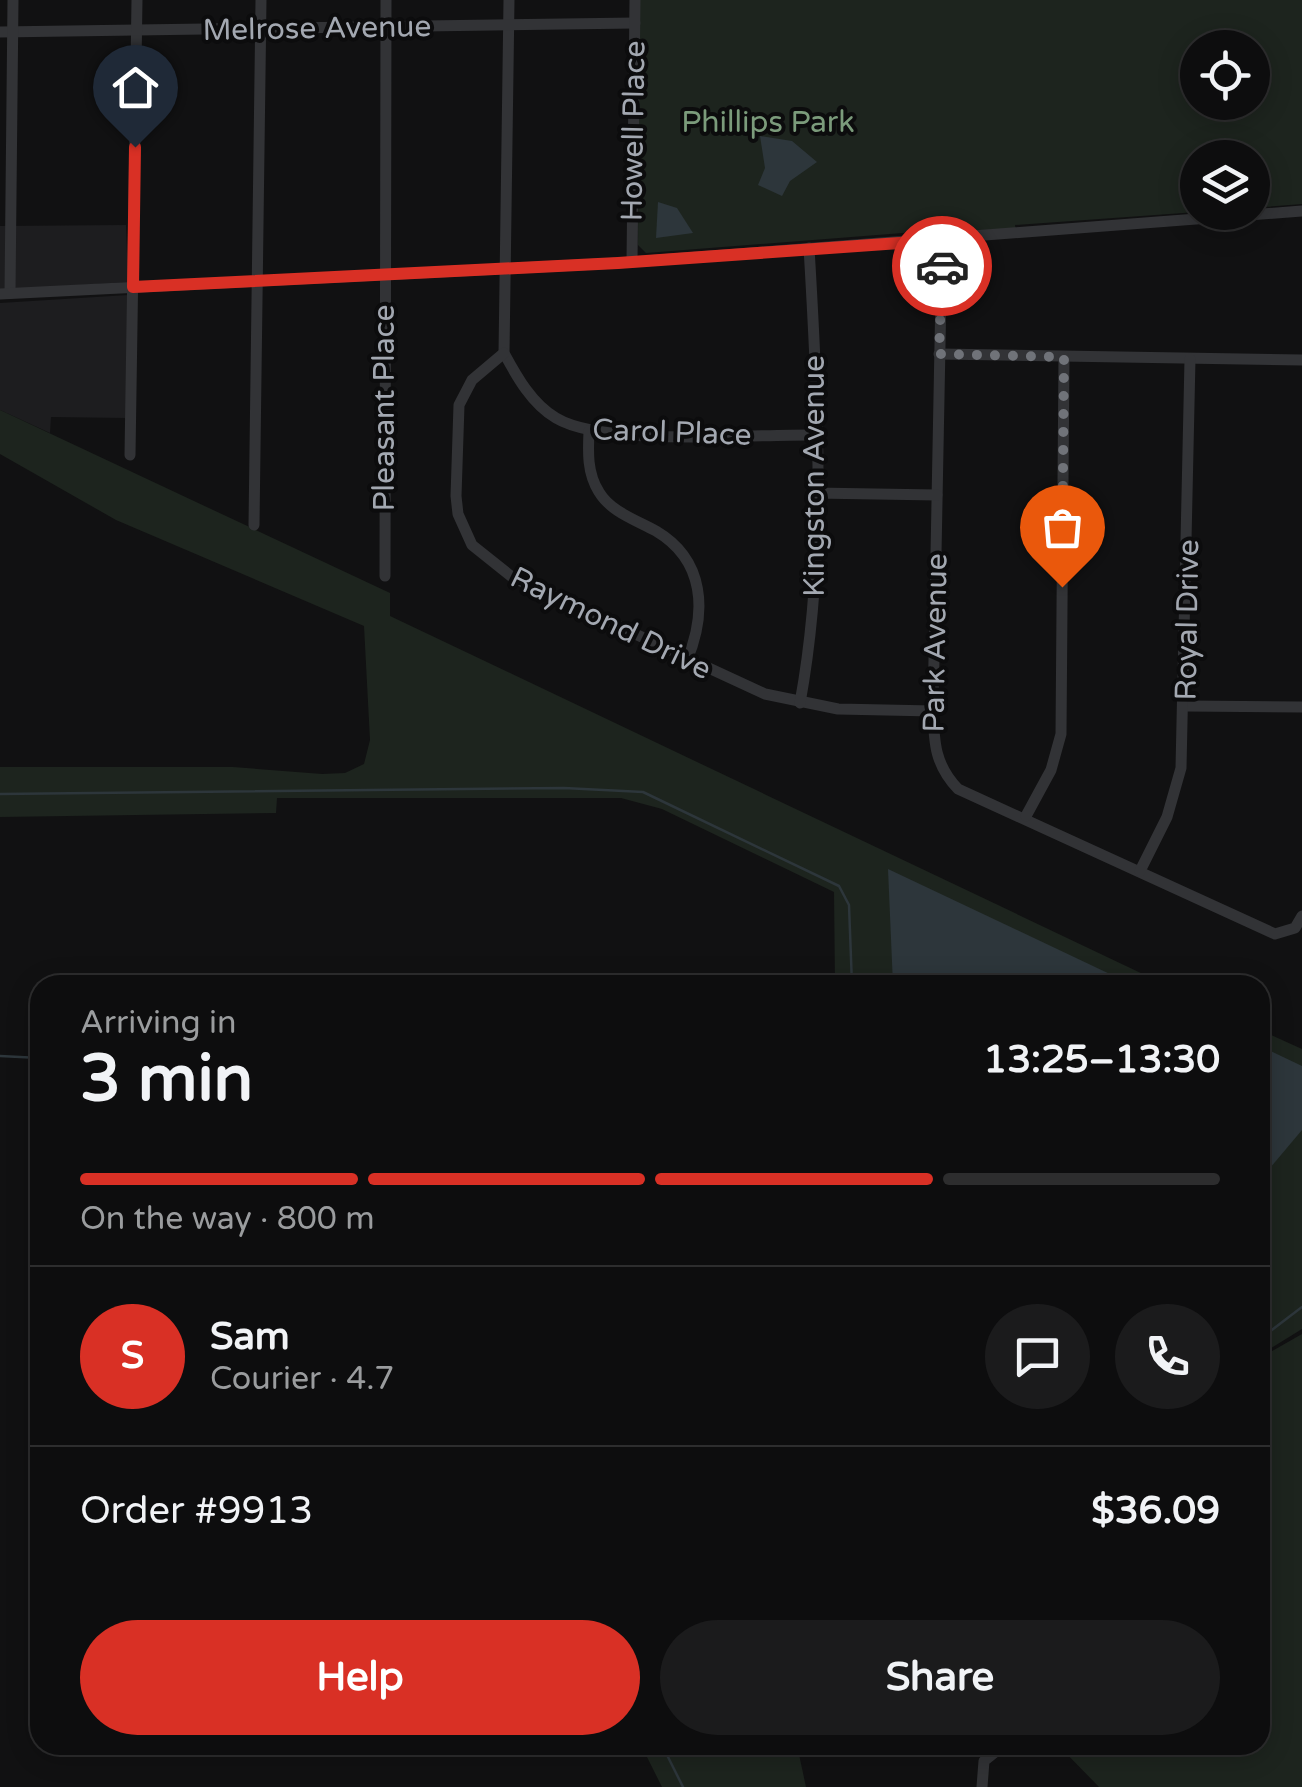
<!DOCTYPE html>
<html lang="en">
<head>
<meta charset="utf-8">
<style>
	:root { --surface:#0d0d0e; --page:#1b1b1c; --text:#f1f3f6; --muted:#9a9c9e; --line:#2d2d2e; --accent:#d93025 }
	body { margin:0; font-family:"Varela Round",sans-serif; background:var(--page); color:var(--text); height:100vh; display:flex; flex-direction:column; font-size:38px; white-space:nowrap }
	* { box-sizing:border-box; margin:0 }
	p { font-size:32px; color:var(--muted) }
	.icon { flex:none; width:55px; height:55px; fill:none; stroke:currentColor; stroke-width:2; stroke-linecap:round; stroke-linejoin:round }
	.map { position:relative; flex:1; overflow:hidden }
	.drawer { position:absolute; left:30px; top:975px; width:1240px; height:780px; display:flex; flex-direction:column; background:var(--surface); border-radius:30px; box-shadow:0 5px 25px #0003,0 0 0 2px var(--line) }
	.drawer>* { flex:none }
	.tools { position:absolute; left:1180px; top:30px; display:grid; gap:20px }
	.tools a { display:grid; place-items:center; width:90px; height:90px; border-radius:50%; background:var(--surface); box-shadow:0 5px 25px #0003,0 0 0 2px var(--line); font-size:50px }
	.pin { position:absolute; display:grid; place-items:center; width:85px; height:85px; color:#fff; margin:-102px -42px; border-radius:50% 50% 50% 0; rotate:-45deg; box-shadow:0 0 10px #0007 }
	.pin .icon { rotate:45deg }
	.courier { position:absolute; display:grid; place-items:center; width:100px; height:100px; margin:-50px; border:8px solid #d93025; border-radius:50%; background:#fff; color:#222; box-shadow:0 2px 12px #0007 }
	.head em { font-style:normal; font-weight:700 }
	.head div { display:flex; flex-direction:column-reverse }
	.head { display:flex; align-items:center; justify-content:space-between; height:170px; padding:0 50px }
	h1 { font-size:65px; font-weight:700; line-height:75px }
	.bar { display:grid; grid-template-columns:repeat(4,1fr); gap:15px 10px; align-content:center; height:120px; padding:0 50px }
	.bar i { height:12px; border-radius:8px; background:var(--line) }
	.bar .selected { background:var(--accent) }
	.bar p { grid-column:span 4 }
	.line { display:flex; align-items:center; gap:25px; padding:0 50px; border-top:2px solid var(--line) }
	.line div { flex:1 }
	.round { display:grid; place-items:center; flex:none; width:105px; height:105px; border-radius:52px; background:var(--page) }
	.action { display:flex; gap:20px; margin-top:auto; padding:20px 50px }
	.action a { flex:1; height:115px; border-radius:60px; background:var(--accent); color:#fff; font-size:40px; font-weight:700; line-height:115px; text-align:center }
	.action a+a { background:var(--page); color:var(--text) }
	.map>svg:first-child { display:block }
</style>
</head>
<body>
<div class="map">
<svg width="1302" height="1787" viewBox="0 0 1302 1787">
	<rect width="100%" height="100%" fill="#111112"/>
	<g fill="#1d1d1f">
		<path d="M126,225L128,282L0,290V226Z"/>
		<path d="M128,295L126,418L51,417L50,433L0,410V303Z"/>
	</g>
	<g fill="#1d241e" fill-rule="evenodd">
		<path d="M639,0H1302V204L1253,208L1252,158H1198L1197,212L1015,225L1016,231L942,240L941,230L646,253L638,245ZM1198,48H1252V102H1198Z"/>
		<path d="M0,410L390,593V616L1166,985H835L834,892L662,809L621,798H277L276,813L0,817V767H233L322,774L345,773L364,764L370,740L364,626L116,520L0,454Z"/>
		<path d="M1260,1030L1302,1049V1329L1260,1355Z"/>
		<path d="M1302,1334V1787H1099L1058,1745H1260V1358Z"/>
		<path d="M641,1745H797L806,1787H662Z"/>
	</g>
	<g fill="#2d363b">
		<path d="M760,136L792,141L817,162L790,181L782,196L758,185L765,168Z"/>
		<path d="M658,202L677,208L693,233L656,238Z"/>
		<path d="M888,869L1133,985H893Z"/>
		<path d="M1260,1046L1302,1066V1130L1260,1180Z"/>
	</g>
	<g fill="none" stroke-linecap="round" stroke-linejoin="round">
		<g stroke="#2d363b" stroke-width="2.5">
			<path d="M0,794L564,788L643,792L839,886L849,905L852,985"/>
			<path d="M0,1056L40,1058"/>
			<path d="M1260,1339L1302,1307"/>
			<path d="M662,1745L683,1787"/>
		</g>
		<g stroke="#323336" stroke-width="11">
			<path d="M509,0L504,353C517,377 532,404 556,418C604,447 754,434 816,435"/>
			<path d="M0,32L635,23"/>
			<path d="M942,240L933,711C934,743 935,765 958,789L1275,934L1295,928L1302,916"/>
			<path d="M632,262L635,0"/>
			<path d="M10,293L13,0"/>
			<path d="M0,294L618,263L1302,211"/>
			<path d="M504,353L472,380L459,405L456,496L458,514L472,545L512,577L765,694L838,709L933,711"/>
			<path d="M939,354L1302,360"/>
			<path d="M589,431C588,452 587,473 599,492C611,512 636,520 656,531C705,560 707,612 687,660"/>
			<path d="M130,455L137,0"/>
			<path d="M815,493L937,495"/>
			<path d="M254,525L261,0"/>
			<path d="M385,576L386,0"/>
			<path d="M800,703C827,556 818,398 809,248"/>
			<path d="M1186,706L1302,707"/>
			<path d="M1026,816L1051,770L1061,734L1064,357"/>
			<path d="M1140,871L1167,817L1181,768L1190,359"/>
			<path d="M982,1787L984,1761L1004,1745"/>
		</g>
	</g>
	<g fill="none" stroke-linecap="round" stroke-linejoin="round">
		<path stroke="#707379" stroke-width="10" stroke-dasharray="0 18" d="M942,266L939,354L1064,357L1062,587"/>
		<path stroke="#d93025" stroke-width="12" d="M135,147L133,287L618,263L942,240V266"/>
	</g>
	<g text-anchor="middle" stroke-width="8" stroke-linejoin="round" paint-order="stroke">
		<g font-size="30" fill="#a3a8b1" stroke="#0c0c0d">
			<text transform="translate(317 28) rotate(-1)" y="10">Melrose Avenue</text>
			<text transform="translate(633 131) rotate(-89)" y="10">Howell Place</text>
			<text transform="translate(384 408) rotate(-90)" y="10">Pleasant Place</text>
			<text transform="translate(672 432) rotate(2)" y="10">Carol Place</text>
			<text transform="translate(814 476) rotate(-90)" y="10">Kingston Avenue</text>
			<text transform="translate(1187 620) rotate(-89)" y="10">Royal Drive</text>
			<text transform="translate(611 623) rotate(26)" y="10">Raymond Drive</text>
			<text transform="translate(935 643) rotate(-89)" y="10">Park Avenue</text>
		</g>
		<g font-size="30" fill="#7b9b7b" stroke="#0c0c0d">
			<text x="768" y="132">Phillips Park</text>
		</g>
	</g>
</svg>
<div class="tools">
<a><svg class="icon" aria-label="locate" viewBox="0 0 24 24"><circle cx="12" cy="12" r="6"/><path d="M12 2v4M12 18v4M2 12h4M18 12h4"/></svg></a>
<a><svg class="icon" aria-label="layers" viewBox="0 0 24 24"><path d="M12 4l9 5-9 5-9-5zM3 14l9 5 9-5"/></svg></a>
</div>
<div class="pin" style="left:1062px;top:587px;background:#ea580c"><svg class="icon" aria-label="bag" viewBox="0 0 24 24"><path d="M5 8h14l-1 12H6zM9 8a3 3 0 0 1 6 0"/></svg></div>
<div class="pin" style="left:135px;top:147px;background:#1f2937"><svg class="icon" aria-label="home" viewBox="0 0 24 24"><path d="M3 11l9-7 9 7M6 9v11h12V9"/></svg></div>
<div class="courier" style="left:942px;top:266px"><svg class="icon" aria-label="car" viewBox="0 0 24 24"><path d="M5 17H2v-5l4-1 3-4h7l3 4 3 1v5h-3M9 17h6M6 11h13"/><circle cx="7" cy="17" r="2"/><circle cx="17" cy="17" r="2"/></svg></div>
<section class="drawer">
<div class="head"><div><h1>3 min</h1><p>Arriving in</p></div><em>13:25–13:30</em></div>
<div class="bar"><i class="selected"></i><i class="selected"></i><i class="selected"></i><i></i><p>On the way · 800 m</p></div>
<div class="line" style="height:180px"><b class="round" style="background:var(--accent);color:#fff">S</b><div><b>Sam</b><p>Courier · 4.7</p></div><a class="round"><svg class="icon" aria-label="chat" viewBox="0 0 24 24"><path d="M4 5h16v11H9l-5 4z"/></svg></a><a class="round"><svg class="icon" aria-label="phone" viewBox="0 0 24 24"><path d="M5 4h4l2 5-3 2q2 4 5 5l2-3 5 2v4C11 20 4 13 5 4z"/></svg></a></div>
<div class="line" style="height:130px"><div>Order #9913</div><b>$36.09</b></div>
<div class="action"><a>Help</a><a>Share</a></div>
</section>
</div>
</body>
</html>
